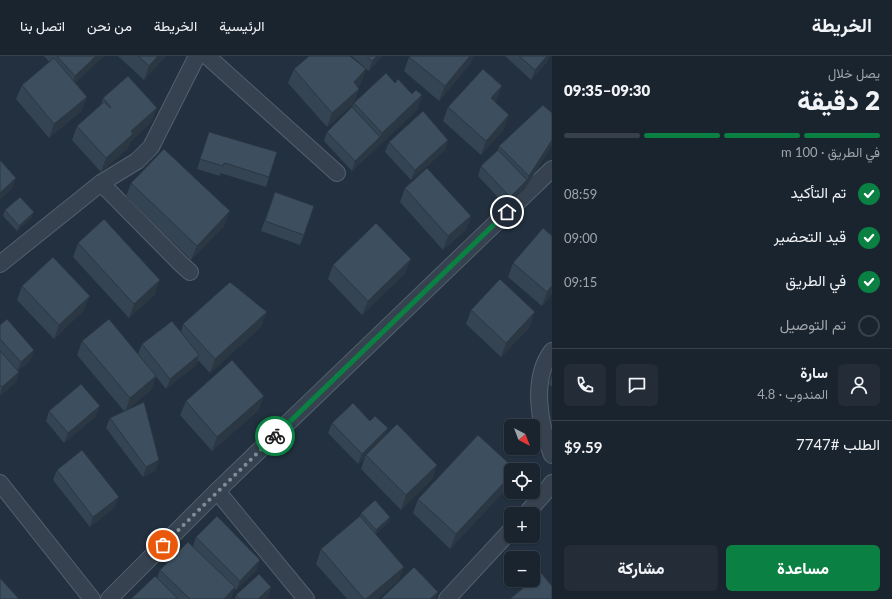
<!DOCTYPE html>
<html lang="ar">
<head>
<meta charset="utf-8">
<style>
	:root { --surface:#1a242f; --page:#232c37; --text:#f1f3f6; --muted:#9fa4aa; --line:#38414b; --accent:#0b8043 }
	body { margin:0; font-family:Lato,Vazirmatn,sans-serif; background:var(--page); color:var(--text); direction:rtl; height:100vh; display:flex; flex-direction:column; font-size:15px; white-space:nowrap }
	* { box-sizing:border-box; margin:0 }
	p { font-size:13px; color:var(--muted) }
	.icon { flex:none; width:22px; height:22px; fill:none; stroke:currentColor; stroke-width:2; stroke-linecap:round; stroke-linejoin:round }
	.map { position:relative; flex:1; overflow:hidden; direction:ltr }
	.side { display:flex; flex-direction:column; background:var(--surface); width:340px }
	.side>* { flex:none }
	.needle { width:26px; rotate:138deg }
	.tools { position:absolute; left:504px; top:363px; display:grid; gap:8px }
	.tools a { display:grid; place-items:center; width:36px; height:36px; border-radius:6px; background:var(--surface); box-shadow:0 1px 3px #0004,0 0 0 1px var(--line); font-size:20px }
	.pin { position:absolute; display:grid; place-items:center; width:34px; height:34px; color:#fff; margin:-17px; border:2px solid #fff; border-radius:50%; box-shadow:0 1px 4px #0007 }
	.courier { position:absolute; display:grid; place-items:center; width:40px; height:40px; margin:-20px; border:3px solid #0b8043; border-radius:50%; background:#fff; color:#222; box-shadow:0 1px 5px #0007 }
	.head em { font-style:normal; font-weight:800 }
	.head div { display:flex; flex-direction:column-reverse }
	.head { display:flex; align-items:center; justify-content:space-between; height:68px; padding:0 12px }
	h1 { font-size:26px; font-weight:800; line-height:30px }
	.bar { display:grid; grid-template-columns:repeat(4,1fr); gap:6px 4px; align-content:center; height:48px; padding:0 12px }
	.bar i { height:5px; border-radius:3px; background:var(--line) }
	.bar .selected { background:var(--accent) }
	.bar p { grid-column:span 4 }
	.line { display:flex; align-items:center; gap:10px; padding:0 12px; border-top:1px solid var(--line) }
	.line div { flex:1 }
	.round { display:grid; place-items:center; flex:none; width:42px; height:42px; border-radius:6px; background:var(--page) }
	ol { padding:0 12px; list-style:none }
	li { display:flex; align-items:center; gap:12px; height:44px }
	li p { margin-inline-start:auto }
	li .icon { padding:4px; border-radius:50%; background:var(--accent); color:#fff; stroke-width:4 }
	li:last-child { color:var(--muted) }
	li i { width:22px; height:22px; border:2px solid var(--line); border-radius:50% }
	.primary-button { display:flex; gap:8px; margin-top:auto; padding:8px 12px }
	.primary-button a { flex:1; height:46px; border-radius:6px; background:var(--accent); color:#fff; font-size:16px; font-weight:800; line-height:46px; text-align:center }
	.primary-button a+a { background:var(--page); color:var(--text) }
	header { display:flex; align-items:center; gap:24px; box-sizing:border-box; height:56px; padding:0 20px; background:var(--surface); border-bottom:1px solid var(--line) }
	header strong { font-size:19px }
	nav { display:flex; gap:22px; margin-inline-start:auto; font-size:14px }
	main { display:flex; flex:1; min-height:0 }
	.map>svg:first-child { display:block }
</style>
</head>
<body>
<header>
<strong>الخريطة</strong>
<nav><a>الرئيسية</a><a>الخريطة</a><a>من نحن</a><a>اتصل بنا</a></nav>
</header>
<main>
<section class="side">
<div class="head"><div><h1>2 دقيقة</h1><p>يصل خلال</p></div><em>09:30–09:35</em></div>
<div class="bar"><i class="selected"></i><i class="selected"></i><i class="selected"></i><i></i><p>في الطريق · 100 m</p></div>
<ol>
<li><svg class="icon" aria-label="check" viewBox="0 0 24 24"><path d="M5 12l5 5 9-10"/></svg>تم التأكيد<p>08:59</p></li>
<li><svg class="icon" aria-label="check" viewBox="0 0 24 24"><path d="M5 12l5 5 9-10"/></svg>قيد التحضير<p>09:00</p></li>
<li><svg class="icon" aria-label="check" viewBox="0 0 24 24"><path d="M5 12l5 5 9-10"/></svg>في الطريق<p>09:15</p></li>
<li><i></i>تم التوصيل</li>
</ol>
<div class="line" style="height:72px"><a class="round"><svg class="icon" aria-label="person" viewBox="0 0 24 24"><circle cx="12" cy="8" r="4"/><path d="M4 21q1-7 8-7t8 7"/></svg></a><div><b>سارة</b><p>المندوب · 4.8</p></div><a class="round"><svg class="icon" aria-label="chat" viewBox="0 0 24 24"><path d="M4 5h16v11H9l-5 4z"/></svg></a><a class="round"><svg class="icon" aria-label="phone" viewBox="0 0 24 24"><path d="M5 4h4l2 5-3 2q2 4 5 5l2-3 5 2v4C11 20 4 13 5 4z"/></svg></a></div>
<div class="line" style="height:52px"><div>الطلب #7747</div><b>$9.59</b></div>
<div class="primary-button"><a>مساعدة</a><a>مشاركة</a></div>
</section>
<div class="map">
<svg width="552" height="543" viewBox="0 0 552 543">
	<rect width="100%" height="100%" fill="#22303f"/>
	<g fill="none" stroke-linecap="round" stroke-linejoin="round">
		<defs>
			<g id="minor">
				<path d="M207,0L337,117"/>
				<path d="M101,127L180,207L190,216"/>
				<path d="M0,208L101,127L137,105L151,91L197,0"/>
				<path d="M552,295C531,323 539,368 552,399"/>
				<path d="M0,427L92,543"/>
				<path d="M217,435L306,543"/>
				<path d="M526,458L547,434L552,427"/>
				<path d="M109,543L217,435L552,113"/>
				<path d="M447,543L511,474"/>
			</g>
		</defs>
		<use href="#minor" stroke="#54606d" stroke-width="18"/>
		<use href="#minor" stroke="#36424f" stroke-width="16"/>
	</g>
	<g fill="#344452">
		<path d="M44,0H104L75,27L87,41L81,55L49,82L16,43L22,29L49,6Z"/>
		<path d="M118,0H166L144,24Z"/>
		<path d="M352,0H382L369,15L366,13L361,27L358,31L359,33L354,47L327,71L288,27L294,13H366Z"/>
		<path d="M505,0H549L547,6L531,24Z"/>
		<path d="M409,1L471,7L439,45L404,15Z"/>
		<path d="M395,27L412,38L422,39L417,54L352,115L324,85L327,76L352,51L354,47Z"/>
		<path d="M103,42L157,52L151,66L130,86L128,92L101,116L72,84L77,70L101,49Z"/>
		<path d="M497,44L495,46L504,73L481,99L443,65L448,51Z"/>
		<path d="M552,57L524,134L506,150L478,120L481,110L498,94L499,90Z"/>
		<path d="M209,76L269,121L266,131L220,117V120L197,113Z"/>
		<path d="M448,84L445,94L411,124L385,96L389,86Z"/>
		<path d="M131,127L224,170L191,204L126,141Z"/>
		<path d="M405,132L471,160L466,174L443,194L400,146Z"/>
		<path d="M275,136L304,179L300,189L261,175Z"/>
		<path d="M5,154L32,161L17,175L3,160Z"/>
		<path d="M78,187L155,238L129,262L73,201Z"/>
		<path d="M411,203L405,217L362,259L328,223L333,209Z"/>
		<path d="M513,207L552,238L542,250L508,221Z"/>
		<path d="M22,230L84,254L54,283L17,244Z"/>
		<path d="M471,254L530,271L501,301L466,268Z"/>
		<path d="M183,268L261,271L210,317L198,304L196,309L166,333L138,298L142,288L181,276Z"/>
		<path d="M0,269L31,304L18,315L19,316L16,326L0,340Z"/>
		<path d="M82,285L156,320L151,334L128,353L156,414L143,421L106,372L110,362L124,355L77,299Z"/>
		<path d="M552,319V331L549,328Z"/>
		<path d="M186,345L259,354L212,395L180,359Z"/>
		<path d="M49,355L96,360L64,387L46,365Z"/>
		<path d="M332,367L388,372L385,380L437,409L432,423L401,454L361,413L365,401L358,408L328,377Z"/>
		<path d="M57,414L115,451L90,471L53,424Z"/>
		<path d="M511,414V428L450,493L413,457L418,443Z"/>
		<path d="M361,457L390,461L389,466L375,478L404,511L398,525L377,543H347L316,508L321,493L360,460Z"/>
		<path d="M196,481L257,514L236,534L234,533L231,543H131L157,522L160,514L193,490Z"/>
		<path d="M271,531L268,541L266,543H235L236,539Z"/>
	</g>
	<g fill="#2b3742">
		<path d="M96,0H104L72,30L75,20Z"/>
		<path d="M158,0H166L144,24L149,10Z"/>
		<path d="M377,0H382L369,15L372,5Z"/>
		<path d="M470,0H474L471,7L439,45L445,30Z"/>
		<path d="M547,0H549L547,6L531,24L535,14Z"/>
		<path d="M366,13L361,27L349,41L354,26Z"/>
		<path d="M502,30L497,44L486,56L491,42Z"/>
		<path d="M359,33L354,47L327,71L332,57Z"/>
		<path d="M422,39L417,54L352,115L355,105L380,81L382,77Z"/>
		<path d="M87,41L81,55L49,82L54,68Z"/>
		<path d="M157,52L151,66L130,86L128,92L101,116L106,102L131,75Z"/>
		<path d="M509,59L504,73L481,99L486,85Z"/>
		<path d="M448,84L445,94L411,124L415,114Z"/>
		<path d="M552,84V90L524,134L506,150L510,141L527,124L529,120Z"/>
		<path d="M16,122L13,132L0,144V137Z"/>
		<path d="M230,155L224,170L191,204L197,190Z"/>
		<path d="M34,156L32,161L17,175L19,170Z"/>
		<path d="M471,160L466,174L443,194L448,180Z"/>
		<path d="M411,203L405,217L362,259L368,245Z"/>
		<path d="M160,224L155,238L129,262L134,248Z"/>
		<path d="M552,230V238L542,250L547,236Z"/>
		<path d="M90,240L84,254L54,283L59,269Z"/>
		<path d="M267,256L261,271L210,317L215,303Z"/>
		<path d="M535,256L530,271L501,301L506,287Z"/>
		<path d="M34,294L31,304L17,316L21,306Z"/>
		<path d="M199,299L196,309L166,333L170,323Z"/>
		<path d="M19,316L16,326L0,340V338L2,331Z"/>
		<path d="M156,320L151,334L125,356L130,342Z"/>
		<path d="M264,340L259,354L212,395L217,381Z"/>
		<path d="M100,350L96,360L64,387L68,377Z"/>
		<path d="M388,372L384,382L366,399L365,401L358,408L362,398Z"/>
		<path d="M159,404L156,414L143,421L146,411Z"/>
		<path d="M437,409L432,423L401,454L406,439Z"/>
		<path d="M511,419V428L450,493L456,478Z"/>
		<path d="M119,441L115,451L90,471L93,461Z"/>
		<path d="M390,461L389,466L375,479L376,474Z"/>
		<path d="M260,504L257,514L236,534L240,525Z"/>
		<path d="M404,511L398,525L377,543H366Z"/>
		<path d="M235,531L231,543H224Z"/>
		<path d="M271,531L268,541L266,543H258Z"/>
		<path d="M438,536L435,543H430Z"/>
	</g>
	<g fill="#3d4f5f" stroke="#2b3742">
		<path d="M57,0H96L75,20Z"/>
		<path d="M138,0H158L149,10Z"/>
		<path d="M309,0H350L366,13L354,26L359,33L332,57L294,13Z"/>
		<path d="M367,0H377L372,5Z"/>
		<path d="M410,0H470L445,30L409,1Z"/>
		<path d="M519,0H547L535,14Z"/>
		<path d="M54,2L87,41L54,68L22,29Z"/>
		<path d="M483,13L502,30L491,42L509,59L486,85L448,51Z"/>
		<path d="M386,17L395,27L398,23L412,38L416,34L422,39L382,77L354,47Z"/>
		<path d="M128,20L157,52L131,75L133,78L106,102L77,70L104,46L110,52L111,51L103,42Z"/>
		<path d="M543,49L552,57V84L529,120L499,90Z"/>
		<path d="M352,51L380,81L355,105L327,76Z"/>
		<path d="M423,55L448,84L415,114L389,86Z"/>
		<path d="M209,76L277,96L269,121L228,108L224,107L223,110L200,103Z"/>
		<path d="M164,93L230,155L197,190L131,127Z"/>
		<path d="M498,94L527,124L510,141L481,110Z"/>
		<path d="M0,104L16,122L0,137Z"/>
		<path d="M427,112L471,160L448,180L405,132Z"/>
		<path d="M275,136L314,150L304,179L265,165Z"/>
		<path d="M20,141L34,156L19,170L5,154Z"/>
		<path d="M104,163L160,224L134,248L78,187Z"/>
		<path d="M376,167L411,203L368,245L333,209Z"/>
		<path d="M543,172L552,180V230L547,236L513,207Z"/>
		<path d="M53,201L90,240L59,269L22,230Z"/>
		<path d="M500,223L535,256L506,287L471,254Z"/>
		<path d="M230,226L267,256L215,303L183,268Z"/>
		<path d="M7,263L34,294L21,306L0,283V269Z"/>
		<path d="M109,263L156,320L130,342L82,285Z"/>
		<path d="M172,265L199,299L170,323L142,288Z"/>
		<path d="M0,295L19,316L2,331L0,329Z"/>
		<path d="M232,304L264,340L217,381L186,345Z"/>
		<path d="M81,328L100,350L68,377L49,355Z"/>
		<path d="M144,346L159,404L146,411L110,362Z"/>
		<path d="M353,347L370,365L375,360L388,372L362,398L332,367Z"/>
		<path d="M397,368L437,409L406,439L366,399Z"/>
		<path d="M478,379L516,414H511V419L456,478L418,443Z"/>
		<path d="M82,394L119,441L93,461L57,414Z"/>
		<path d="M375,444L390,461L376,474L361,457Z"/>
		<path d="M217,460L260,504L240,525L196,481Z"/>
		<path d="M360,460L404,511L366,543H364L321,493Z"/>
		<path d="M188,486L235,531L224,543H190L160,514Z"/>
		<path d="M414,511L438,536L430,543H381Z"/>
		<path d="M541,517L552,530V543H510Z"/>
		<path d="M259,518L271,531L258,543H240L236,539Z"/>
		<path d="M155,520L178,543H131Z"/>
		<path d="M0,522L19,543H0Z"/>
	</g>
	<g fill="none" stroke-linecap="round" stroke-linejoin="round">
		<path stroke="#808c99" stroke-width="4" stroke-dasharray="0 7.2" d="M163,489L275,380"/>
		<path stroke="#0b8043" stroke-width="5" d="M275,380L507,156"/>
	</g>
</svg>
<div class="tools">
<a><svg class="needle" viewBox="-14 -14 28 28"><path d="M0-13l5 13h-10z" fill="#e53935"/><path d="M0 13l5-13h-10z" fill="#9fa4aa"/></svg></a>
<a><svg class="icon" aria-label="locate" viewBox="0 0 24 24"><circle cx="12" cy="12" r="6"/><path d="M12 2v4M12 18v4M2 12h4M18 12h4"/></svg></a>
<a>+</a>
<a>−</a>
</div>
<div class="pin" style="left:163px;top:489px;background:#ea580c"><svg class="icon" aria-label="bag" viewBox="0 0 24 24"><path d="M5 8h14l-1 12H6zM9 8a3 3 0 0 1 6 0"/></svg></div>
<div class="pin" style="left:507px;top:156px;background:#1f2937"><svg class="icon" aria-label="home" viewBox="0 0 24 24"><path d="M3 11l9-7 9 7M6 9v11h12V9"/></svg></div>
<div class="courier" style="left:275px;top:380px"><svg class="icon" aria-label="bike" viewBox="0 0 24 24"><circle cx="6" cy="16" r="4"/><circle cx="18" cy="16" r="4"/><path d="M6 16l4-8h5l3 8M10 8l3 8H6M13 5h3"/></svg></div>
</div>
</main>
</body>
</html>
